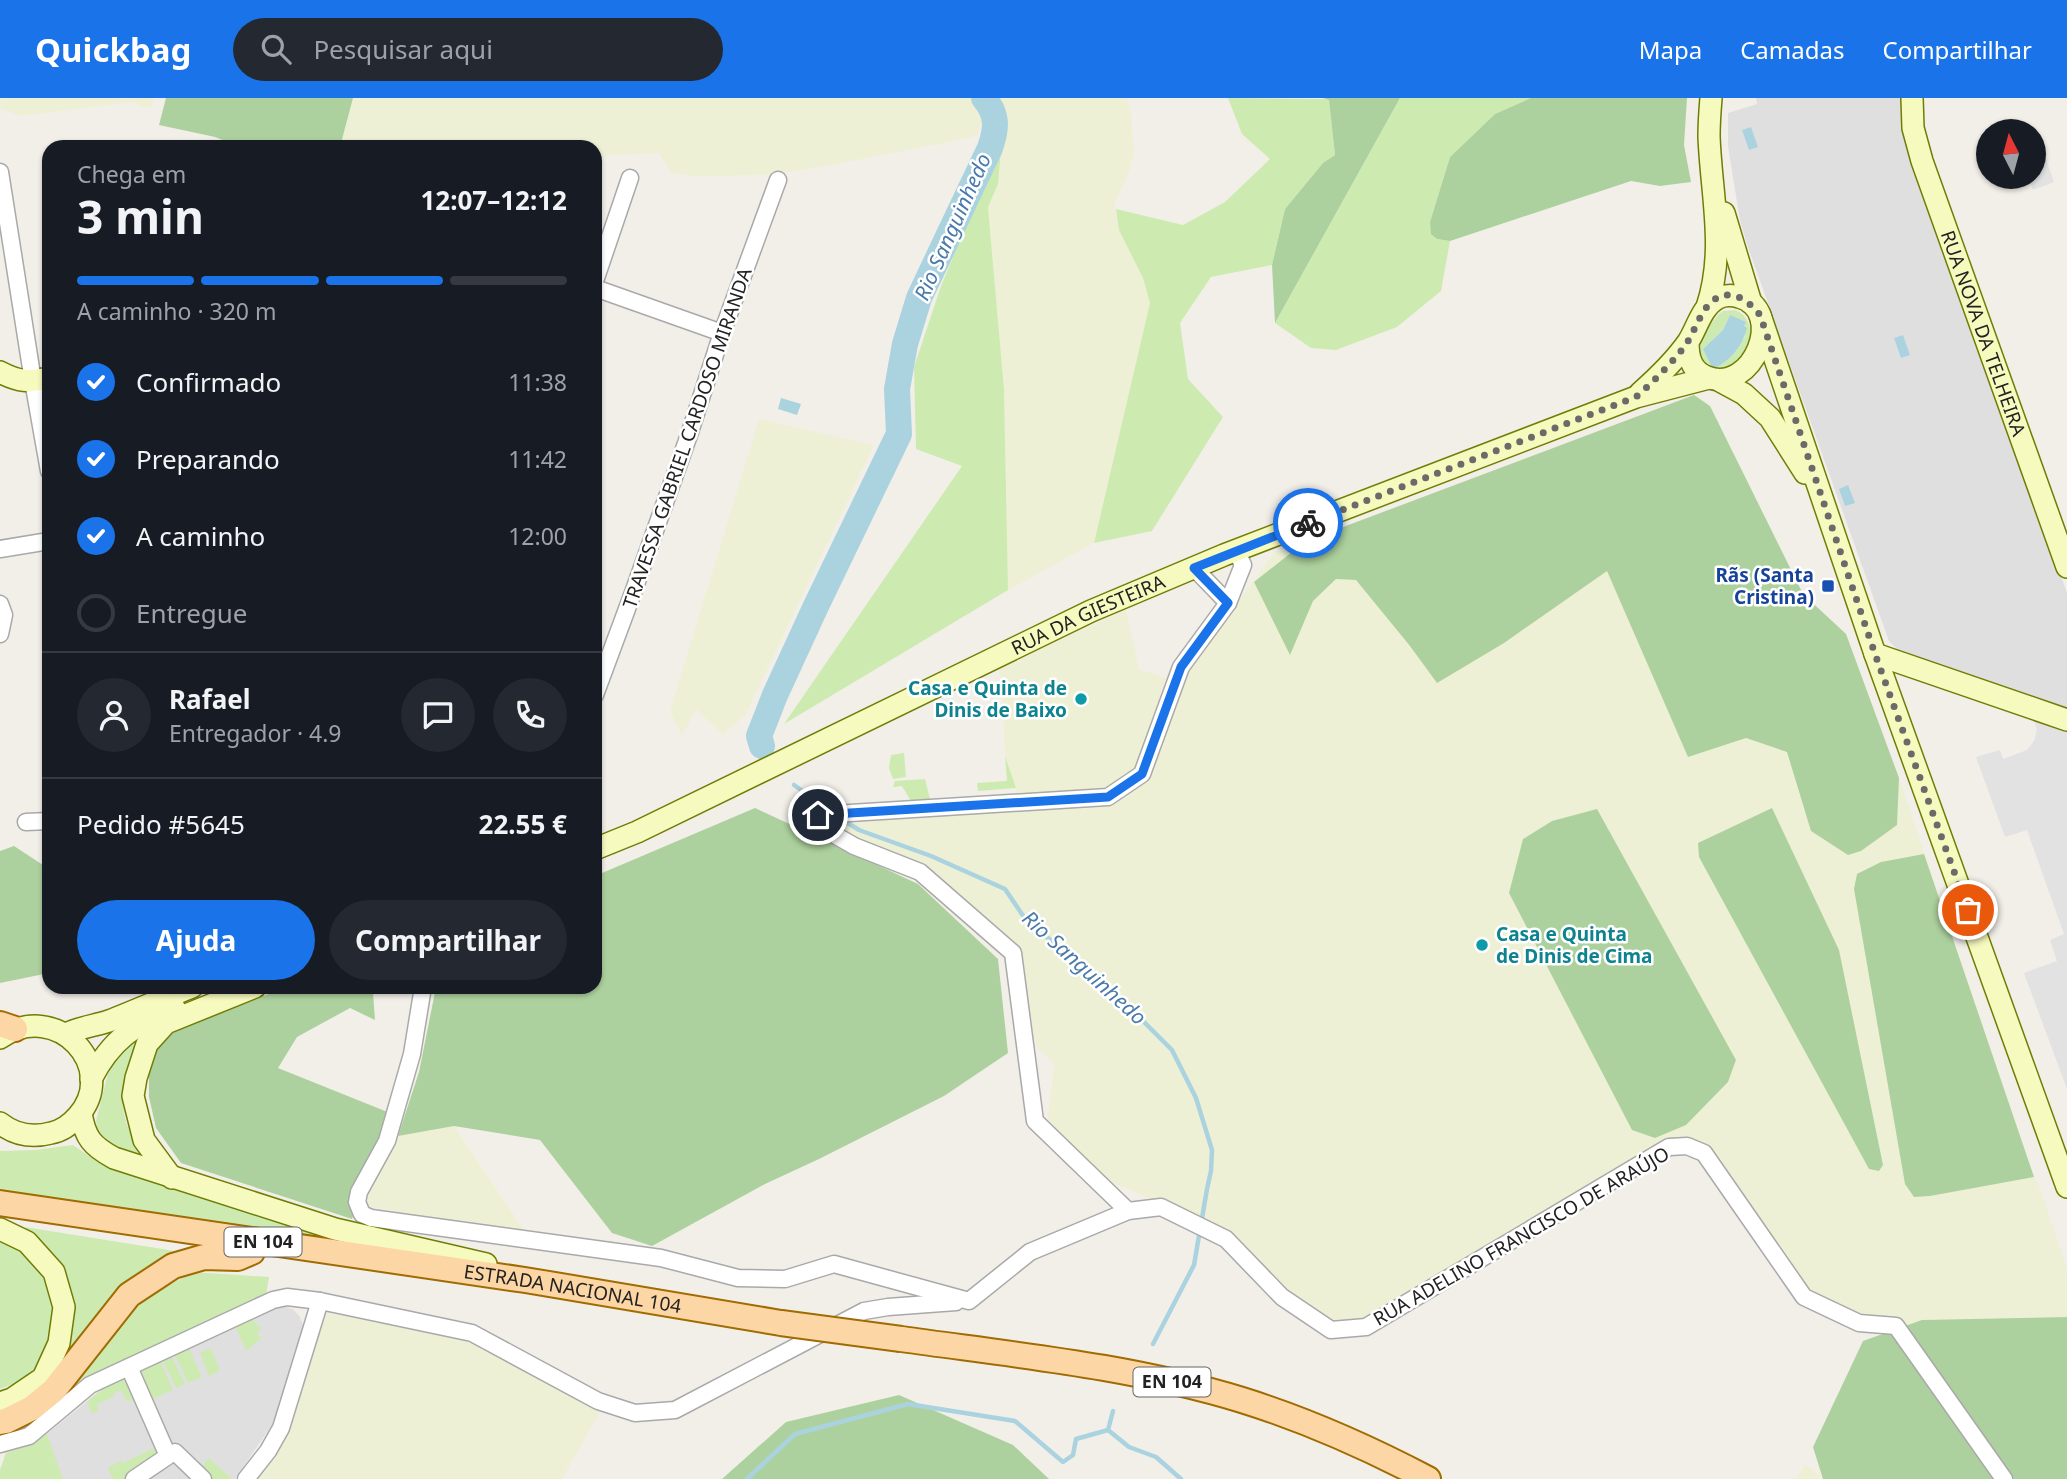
<!DOCTYPE html>
<html lang="pt">
<head>
<meta charset="utf-8">
<style>
	:root { --surface:#171b24; --page:#242831; --text:#f1f3f6; --muted:#9ea1a6; --line:#363941; --accent:#1a73e8 }
	body { margin:0; font-family:"Noto Sans",sans-serif; background:var(--page); color:var(--text); height:100vh; display:flex; flex-direction:column; font-size:26px; white-space:nowrap }
	* { box-sizing:border-box; margin:0 }
	p { font-size:23px; color:var(--muted) }
	.icon { flex:none; width:38px; height:38px; fill:none; stroke:currentColor; stroke-width:2; stroke-linecap:round; stroke-linejoin:round }
	.map { position:relative; flex:1; overflow:hidden }
	.drawer { position:absolute; left:42px; top:42px; width:560px; height:854px; display:flex; flex-direction:column; background:var(--surface); border-radius:21px; box-shadow:0 2px 5px #0004 }
	.drawer>* { flex:none }
	.needle { width:46px; rotate:354deg }
	.tools { position:absolute; left:1976px; top:21px; display:grid; gap:14px }
	.tools a { display:grid; place-items:center; width:70px; height:70px; border-radius:50%; background:var(--surface); box-shadow:0 2px 5px #0004; font-size:35px }
	.pin { position:absolute; display:grid; place-items:center; width:60px; height:60px; color:#fff; margin:-30px; border:4px solid #fff; border-radius:50%; box-shadow:0 2px 7px #0007 }
	.courier { position:absolute; display:grid; place-items:center; width:70px; height:70px; margin:-35px; border:5px solid #1a73e8; border-radius:50%; background:#fff; color:#222; box-shadow:0 2px 9px #0007 }
	.overview em { font-style:normal; font-weight:700 }
	.overview div { display:flex; flex-direction:column-reverse }
	.overview { display:flex; align-items:center; justify-content:space-between; height:119px; padding:0 35px }
	h1 { font-size:46px; font-weight:700; line-height:52px }
	.bar { display:grid; grid-template-columns:repeat(4,1fr); gap:10px 7px; align-content:center; height:84px; padding:0 35px }
	.bar i { height:9px; border-radius:5px; background:var(--line) }
	.bar .active { background:var(--accent) }
	.bar p { grid-column:span 4 }
	.line { display:flex; align-items:center; gap:18px; padding:0 35px; border-top:2px solid var(--line) }
	.line div { flex:1 }
	.round { display:grid; place-items:center; flex:none; width:74px; height:74px; border-radius:37px; background:var(--page) }
	ol { padding:0 35px; list-style:none }
	li { display:flex; align-items:center; gap:21px; height:77px }
	li p { margin-inline-start:auto }
	li .icon { padding:7px; border-radius:50%; background:var(--accent); color:#fff; stroke-width:4 }
	li:last-child { color:var(--muted) }
	li i { width:38px; height:38px; border:4px solid var(--line); border-radius:50% }
	.action { display:flex; gap:14px; margin-top:auto; padding:14px 35px }
	.action a { flex:1; height:80px; border-radius:42px; background:var(--accent); color:#fff; font-size:28px; font-weight:700; line-height:80px; text-align:center }
	.action a+a { background:var(--page); color:var(--text) }
	header { display:flex; align-items:center; gap:42px; box-sizing:border-box; height:98px; padding:0 35px; background:var(--accent); color:#fff }
	header strong { font-size:33px }
	nav { display:flex; gap:38px; margin-inline-start:auto; font-size:24px }
	.search { width:490px; height:63px; background:var(--page); display:flex; align-items:center; gap:18px; box-sizing:border-box; padding:0 24px; border-radius:38px; color:var(--muted); font-size:26px }
	.map>svg:first-child { display:block }
</style>
</head>
<body>
<header>
<strong>Quickbag</strong>
<div class="search"><svg class="icon" aria-label="search" viewBox="0 0 24 24"><circle cx="10" cy="10" r="6"/><path d="M15 15l6 6"/></svg>Pesquisar aqui</div>
<nav><a>Mapa</a><a>Camadas</a><a>Compartilhar</a></nav>
</header>
<div class="map">
<svg width="2067" height="1381" viewBox="0 0 2067 1381">
	<rect width="100%" height="100%" fill="#f2efe9"/>
	<g fill="#e0dfdf">
		<path d="M1756,0H1905L1906,34L2067,495V614L1898,552L1889,543L1749,152L1740,123L1728,48V15L1757,6Z"/>
		<path d="M285,1208L294,1212L300,1219L303,1227L304,1238L278,1318L235,1381H0V1372L6,1355L25,1349L43,1339L119,1277L275,1209Z"/>
	</g>
	<g fill="#eef0d5">
		<path d="M0,0H154L152,9L147,10L132,4L21,18L1,11Z"/>
		<path d="M353,0H971L980,12L982,26L977,37L968,40L822,69L771,77L695,78L671,75L659,55L595,58V49H340Z"/>
		<path d="M992,0H1127L1131,16L1134,53L1129,74L1115,104L1119,132L1143,180L1150,205L1094,445L1008,492L1004,292L988,109L998,86L1002,29L997,6Z"/>
		<path d="M1694,297L1710,308L1803,496L1846,536L1899,680L2034,1079L2040,1090L2067,1171V1381L1904,1228L1890,1219L1860,1216L1807,1197L1694,1043L1379,1215L1348,1228L1337,1230L1283,1195L1227,1137L1159,1104L1098,1079L1047,1030L1054,966L1036,948L1018,855L933,774L818,723L1096,710L1108,708L1125,699L1146,680L1178,589L1190,569L1274,455Z"/>
		<path d="M759,321L874,347L746,616L723,637L696,611L682,638L670,613Z"/>
		<path d="M1126,512L1139,571L1166,580L1136,670L1125,684L1110,690L1018,698L1005,658L1002,594L999,569Z"/>
		<path d="M454,1028L530,1141L364,1107L398,1038Z"/>
		<path d="M326,1215L465,1238L601,1312L562,1381H256L285,1342Z"/>
		<path d="M1805,1367L1814,1372L1821,1381H1796Z"/>
	</g>
	<g fill="#cdebb0" fill-rule="evenodd">
		<path d="M1228,0L1329,1L1335,57L1323,65L1285,111L1272,167L1211,179L1180,225L1188,281L1223,319L1152,433L1094,445L1150,205L1143,180L1119,132L1116,111L1183,127L1225,104L1270,61L1242,36Z"/>
		<path d="M1400,0H1531L1495,16L1450,59L1430,124L1437,141L1450,143L1441,193L1397,229L1336,252L1311,250L1275,225Z"/>
		<path d="M1002,40L998,86L988,109L1004,292L1008,492L784,626L962,368L916,351L914,269L941,188Z"/>
		<path d="M1735,212C1761,222 1751,263 1728,270C1723,272 1716,271 1711,272C1708,269 1704,267 1702,264C1693,249 1709,227 1719,216L1723,213ZM1730,217L1744,229L1745,238L1736,253L1703,251L1723,232Z"/>
		<path d="M904,655L906,679L893,681L889,670L891,657Z"/>
		<path d="M1005,658L1016,690L978,693L977,685L1007,683Z"/>
		<path d="M925,681L930,701L911,703L902,688L893,689L895,683Z"/>
		<path d="M143,934C129,959 118,995 126,1024C130,1036 137,1047 142,1059L118,1050L103,1042L98,1034L96,1023L111,963Z"/>
		<path d="M73,1047L101,1066L398,1153L3,1096L0,1120V1053L35,1052Z"/>
		<path d="M25,1129L181,1154L44,1288L69,1246L74,1202L61,1166L41,1143Z"/>
		<path d="M0,1139L27,1154L49,1182L54,1209L50,1245L42,1264L19,1284L0,1291Z"/>
		<path d="M193,1174L269,1179L266,1198L132,1258L74,1289L29,1330L0,1340V1335L81,1276L132,1214L148,1199Z"/>
		<path d="M250,1220L261,1230L257,1236L262,1240L246,1253L235,1227Z"/>
		<path d="M211,1250L220,1273L209,1278L200,1255Z"/>
		<path d="M189,1251L202,1279L188,1285L175,1257Z"/>
		<path d="M172,1259L185,1286L176,1290L163,1263Z"/>
		<path d="M159,1260L173,1292L150,1302L136,1270Z"/>
		<path d="M119,1277L127,1279L137,1300L127,1304L121,1292L113,1296L114,1299L97,1306L99,1312L92,1316L87,1304Z"/>
		<path d="M47,1336L63,1381H0V1372L6,1355L25,1349Z"/>
		<path d="M158,1348C159,1360 139,1375 128,1380C124,1381 117,1381 112,1381L108,1369L121,1363L123,1365Z"/>
		<path d="M209,1360L232,1381H209L201,1369Z"/>
	</g>
	<g fill="#add19e">
		<path d="M166,0H353L340,49H240L215,39L159,27Z"/>
		<path d="M1323,0H1400L1275,225L1272,167L1285,111L1323,65L1335,57L1329,2Z"/>
		<path d="M1531,0H1687L1684,47L1691,84L1660,88L1631,83L1450,143L1437,141L1431,136L1430,124L1450,59L1495,16Z"/>
		<path d="M1694,297L1710,308L1803,496L1846,536L1899,680L1897,727L1861,753L1848,757L1811,733L1787,654L1746,640L1688,659L1607,473L1504,545L1437,585L1410,548L1356,482L1336,481L1313,503L1290,557L1254,484L1306,443Z"/>
		<path d="M755,710L918,786L998,861L1008,955L944,998L819,1061L765,1086L652,1148L612,1135L540,1042L454,1028L398,1038L419,974L436,889H595V778Z"/>
		<path d="M1772,710L1839,852L1883,1067L1879,1073L1869,1071L1699,759L1698,745Z"/>
		<path d="M1597,711L1736,962L1728,984L1686,1027L1655,1040L1632,1032L1509,795L1523,741L1552,723Z"/>
		<path d="M14,748L49,771V875L0,885V753Z"/>
		<path d="M1924,756L2034,1079L1930,1098L1914,1099L1905,1086L1854,791L1857,776L1881,764Z"/>
		<path d="M288,889H407L373,895L375,922L350,910L297,939L278,970L390,1015L352,1121L181,1065L156,1030L149,999V977L158,950L179,929Z"/>
		<path d="M2067,1219V1381H1823L1813,1349L1863,1243L1922,1222Z"/>
		<path d="M899,1297L1013,1347L1049,1381H722L786,1324Z"/>
	</g>
	<g fill="#e2e2e2">
		<path d="M2036,32L2054,84L2033,92L2028,79H2034L2033,33Z"/>
		<path d="M2033,618L2067,629V991L2024,875L2057,863L2050,842L2064,836L2027,732L2005,739L1976,659L2000,652L2003,661L2027,652L2034,643L2037,632Z"/>
	</g>
	<g fill="#aad3df">
		<path d="M1751,29L1758,49L1749,52L1742,32Z"/>
		<path d="M1730,217L1746,224L1744,228L1747,230C1742,249 1731,262 1713,271L1703,251L1723,232Z"/>
		<path d="M1903,237L1910,257L1901,260L1894,240Z"/>
		<path d="M781,300L801,306L797,317L778,311Z"/>
		<path d="M1848,387L1855,405L1845,408L1839,391Z"/>
	</g>
	<g fill="none" stroke-linecap="round" stroke-linejoin="round">
		<g stroke="#aad3df" stroke-width="4.5">
			<path d="M794,687L828,711"/>
			<path d="M843,722L859,732L931,758L1005,791L1028,825L1096,876L1172,952L1196,1000L1212,1052L1211,1073L1207,1091L1194,1167L1153,1246"/>
			<path d="M1113,1313L1108,1332L1129,1349L1156,1359L1181,1381"/>
			<path d="M747,1381L795,1336L908,1306L1015,1323L1063,1364L1073,1357L1076,1341L1108,1332"/>
		</g>
		<path stroke="#aad3df" stroke-width="26" d="M762,648L759,638L775,597L816,508L899,336L897,291L905,246L919,200L990,50C997,30 998,17 984,0"/>
		<defs>
			<g id="street">
				<path d="M0,74L33,283L49,373"/>
				<path d="M595,183L630,80"/>
				<path d="M595,190L722,235"/>
				<path d="M0,451L49,443"/>
				<path d="M1194,470L1228,505"/>
				<path d="M0,506L4,517L0,536"/>
				<path d="M595,597L634,492L689,337L722,235L778,82"/>
				<path d="M802,718L1108,699L1142,676L1181,569L1228,505L1243,467L1236,452"/>
				<path d="M802,718L854,748L920,774L1013,855L1035,1023L1128,1113"/>
				<path d="M26,724L49,723"/>
				<path d="M423,889L412,956L387,1043L359,1094L357,1104L362,1116L371,1120L661,1160L738,1180L785,1181L834,1166L969,1203L1030,1154L1128,1113L1161,1109L1226,1141L1282,1199L1331,1232L1366,1229L1669,1049L1687,1048L1704,1055L1804,1199L1859,1225L1896,1228L2004,1381"/>
				<path d="M129,1269L168,1358L134,1381"/>
				<path d="M0,1346L29,1338L90,1287L273,1202L287,1199L320,1203L472,1235L598,1303L635,1315L675,1312L864,1213L888,1209L956,1204"/>
				<path d="M175,1354L203,1381"/>
				<path d="M246,1381L268,1353L281,1330L320,1203"/>
			</g>
			<g id="secondary">
				<path id="s1" d="M1912,0L1913,30L1922,63L2067,469"/>
				<path d="M1724,115L1751,205"/>
				<path d="M1707,209C1726,152 1711,96 1709,38C1709,25 1710,12 1711,0"/>
				<path d="M1760,217L1875,556L2067,1089"/>
				<path d="M0,274C19,284 28,284 49,280"/>
				<path d="M1720,283L1744,296L1770,320L1805,375"/>
				<path d="M1640,295C1657,280 1674,264 1688,244C1697,230 1702,208 1718,200C1724,197 1733,197 1739,199C1787,212 1753,297 1707,279C1691,273 1688,259 1688,244"/>
				<path d="M1875,556L2067,622"/>
				<path id="s2" d="M595,751L637,734L1091,513L1224,457L1636,299L1709,280"/>
				<path d="M66,936C80,929 94,928 109,923C137,912 164,900 192,889"/>
				<path d="M0,940C57,900 120,970 78,1018C71,1026 62,1033 51,1035C32,1040 15,1037 0,1025"/>
				<path d="M91,981C111,942 134,926 175,911"/>
				<path d="M81,1015C85,1040 92,1048 114,1060L335,1131L486,1166"/>
				<path d="M172,1080L144,1042L133,998L136,980L147,946L166,925L255,889"/>
				<path d="M0,1131L27,1144L54,1174L64,1209L59,1245L43,1280L12,1301L0,1305"/>
			</g>
			<g id="primary">
				<path d="M0,926L15,931"/>
				<path id="s3" d="M0,1105L525,1182L781,1225"/>
				<path d="M901,1241C1015,1257 1131,1268 1242,1302C1306,1322 1369,1350 1428,1381"/>
				<path d="M0,1324L6,1323L32,1310L54,1292L129,1197L173,1168L204,1159L238,1160L252,1154"/>
			</g>
		</defs>
		<use href="#street" stroke="#a9a9a9" stroke-width="19"/>
		<use href="#secondary" stroke="#707d05" stroke-width="24"/>
		<use href="#primary" stroke="#a06b00" stroke-width="28"/>
		<use href="#street" stroke="#fff" stroke-width="16"/>
		<use href="#secondary" stroke="#f7fabf" stroke-width="21"/>
		<use href="#primary" stroke="#fcd6a4" stroke-width="24"/>
		<defs>
			<path id="primary-bridge" d="M781,1225L901,1241"/>
		</defs>
		<use href="#primary-bridge" stroke="#a06b00" stroke-width="28" stroke-linecap="butt"/>
		<use href="#primary-bridge" stroke="#fcd6a4" stroke-width="24"/>
	</g>
	<g fill="none" stroke-linecap="round" stroke-linejoin="round">
		<path stroke="#6b6a68" stroke-width="7" stroke-dasharray="0 12.6" d="M1308,425L1636,299C1654,283 1670,267 1685,248C1693,236 1698,221 1706,210C1724,186 1746,199 1760,217L1875,556L1968,812"/>
		<path stroke="#1a73e8" stroke-width="9" d="M818,717L1108,699L1142,676L1181,569L1228,505L1194,470L1308,425"/>
	</g>
	<rect fill="#1a4fb4" stroke="#fff" stroke-width="2.5" x="1821" y="481" width="14" height="14" rx="3.5"/>
	<g fill="#0f9aa8" stroke="#fff" stroke-width="2.5">
		<circle cx="1081" cy="601" r="7"/>
		<circle cx="1482" cy="847" r="7"/>
	</g>
	<g text-anchor="middle" stroke-width="5" stroke-linejoin="round" paint-order="stroke">
		<g fill="#fff" stroke="#646464" stroke-width="2">
			<rect x="224.5" y="1129.5" width="77" height="29" rx="5"/>
			<rect x="1133.5" y="1269.5" width="77" height="29" rx="5"/>
		</g>
		<g font-size="18" font-weight="bold" fill="#222">
			<text x="263" y="1150">EN 104</text>
			<text x="1172" y="1290">EN 104</text>
		</g>
		<g font-size="19" fill="#222" stroke="#fff">
			<text dy="7" stroke="none"><textPath href="#s1" startOffset="247">RUA NOVA DA TELHEIRA</textPath></text>
			<text transform="translate(687 340) rotate(-71)" y="7">TRAVESSA GABRIEL CARDOSO MIRANDA</text>
			<text dy="7" stroke="none"><textPath href="#s2" startOffset="546">RUA DA GIESTEIRA</textPath></text>
			<text transform="translate(1521 1138) rotate(-30)" y="7">RUA ADELINO FRANCISCO DE ARAÚJO</text>
			<text dy="7" stroke="none"><textPath href="#s3" startOffset="579">ESTRADA NACIONAL 104</textPath></text>
		</g>
		<g font-size="19" font-weight="bold" fill="#164399" stroke="#fff" text-anchor="end">
			<text x="1814" y="484">Rãs (Santa<tspan x="1814" dy="22">Cristina)</tspan></text>
		</g>
		<g font-size="19" font-weight="bold" fill="#0d838f" stroke="#fff" text-anchor="end">
			<text x="1067" y="597">Casa e Quinta de<tspan x="1067" dy="22">Dinis de Baixo</tspan></text>
			<text x="1496" y="843" text-anchor="start">Casa e Quinta<tspan x="1496" dy="22">de Dinis de Cima</tspan></text>
		</g>
		<g font-size="21" font-style="italic" fill="#4a7aab" stroke="#fff">
			<text transform="translate(953 129) rotate(-66)" y="7">Rio Sanguinhedo</text>
			<text transform="translate(1084 870) rotate(42)" y="7">Rio Sanguinhedo</text>
		</g>
	</g>
</svg>
<div class="tools">
<a><svg class="needle" viewBox="-14 -14 28 28"><path d="M0-13l5 13h-10z" fill="#e53935"/><path d="M0 13l5-13h-10z" fill="#9ea1a6"/></svg></a>
</div>
<div class="pin" style="left:1968px;top:812px;background:#ea580c"><svg class="icon" aria-label="bag" viewBox="0 0 24 24"><path d="M5 8h14l-1 12H6zM9 8a3 3 0 0 1 6 0"/></svg></div>
<div class="pin" style="left:818px;top:717px;background:#1f2937"><svg class="icon" aria-label="home" viewBox="0 0 24 24"><path d="M3 11l9-7 9 7M6 9v11h12V9"/></svg></div>
<div class="courier" style="left:1308px;top:425px"><svg class="icon" aria-label="bike" viewBox="0 0 24 24"><circle cx="6" cy="16" r="4"/><circle cx="18" cy="16" r="4"/><path d="M6 16l4-8h5l3 8M10 8l3 8H6M13 5h3"/></svg></div>
<section class="drawer">
<div class="overview"><div><h1>3 min</h1><p>Chega em</p></div><em>12:07–12:12</em></div>
<div class="bar"><i class="active"></i><i class="active"></i><i class="active"></i><i></i><p>A caminho · 320 m</p></div>
<ol>
<li><svg class="icon" aria-label="check" viewBox="0 0 24 24"><path d="M5 12l5 5 9-10"/></svg>Confirmado<p>11:38</p></li>
<li><svg class="icon" aria-label="check" viewBox="0 0 24 24"><path d="M5 12l5 5 9-10"/></svg>Preparando<p>11:42</p></li>
<li><svg class="icon" aria-label="check" viewBox="0 0 24 24"><path d="M5 12l5 5 9-10"/></svg>A caminho<p>12:00</p></li>
<li><i></i>Entregue</li>
</ol>
<div class="line" style="height:126px"><a class="round"><svg class="icon" aria-label="person" viewBox="0 0 24 24"><circle cx="12" cy="8" r="4"/><path d="M4 21q1-7 8-7t8 7"/></svg></a><div><b>Rafael</b><p>Entregador · 4.9</p></div><a class="round"><svg class="icon" aria-label="chat" viewBox="0 0 24 24"><path d="M4 5h16v11H9l-5 4z"/></svg></a><a class="round"><svg class="icon" aria-label="phone" viewBox="0 0 24 24"><path d="M5 4h4l2 5-3 2q2 4 5 5l2-3 5 2v4C11 20 4 13 5 4z"/></svg></a></div>
<div class="line" style="height:91px"><div>Pedido #5645</div><b>22.55 €</b></div>
<div class="action"><a>Ajuda</a><a>Compartilhar</a></div>
</section>
</div>
</body>
</html>
